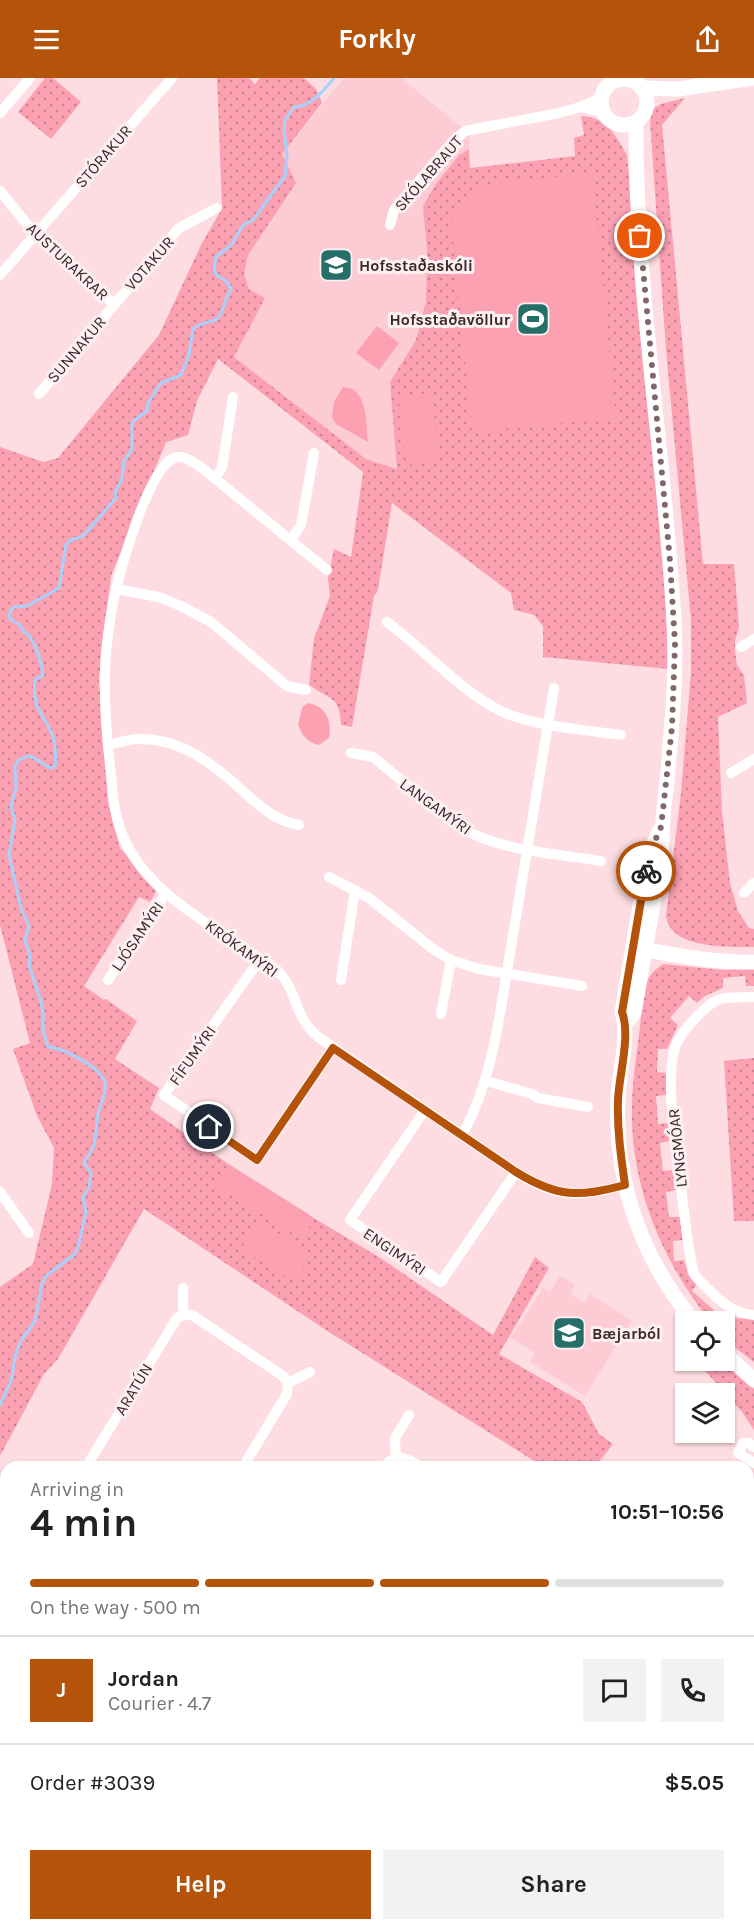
<!DOCTYPE html>
<html lang="en">
<head>
<meta charset="utf-8">
<style>
	:root { --surface:#fff; --page:#f2f2f2; --text:#222; --muted:#767676; --line:#e0e0e0; --accent:#b45309 }
	body { margin:0; font-family:Karla,sans-serif; background:var(--page); color:var(--text); height:100vh; display:flex; flex-direction:column; font-size:22px; white-space:nowrap }
	* { box-sizing:border-box; margin:0 }
	p { font-size:20px; color:var(--muted) }
	.icon { flex:none; width:33px; height:33px; fill:none; stroke:currentColor; stroke-width:2; stroke-linecap:round; stroke-linejoin:round }
	.map { position:relative; flex:1; overflow:hidden }
	.drawer { position:absolute; left:0px; top:1383px; width:754px; height:470px; display:flex; flex-direction:column; background:var(--surface); border-radius:18px 18px 0 0; box-shadow:0 2px 4px #0004 }
	.drawer>* { flex:none }
	.tools { position:absolute; left:675px; top:1233px; display:grid; gap:12px }
	.tools a { display:grid; place-items:center; width:60px; height:60px; border-radius:0px; background:var(--surface); box-shadow:0 2px 4px #0004; font-size:30px }
	.pin { position:absolute; display:grid; place-items:center; width:51px; height:51px; color:#fff; margin:-26px; border:3px solid #fff; border-radius:50%; box-shadow:0 2px 6px #0007 }
	.courier { position:absolute; display:grid; place-items:center; width:60px; height:60px; margin:-30px; border:4px solid #b45309; border-radius:50%; background:#fff; color:#222; box-shadow:0 2px 8px #0007 }
	.summary em { font-style:normal; font-weight:700 }
	.summary div { display:flex; flex-direction:column-reverse }
	.summary { display:flex; align-items:center; justify-content:space-between; height:102px; padding:0 30px }
	h1 { font-size:39px; font-weight:700; line-height:45px }
	.bar { display:grid; grid-template-columns:repeat(4,1fr); gap:9px 6px; align-content:center; height:72px; padding:0 30px }
	.bar i { height:8px; border-radius:4px; background:var(--line) }
	.bar .active { background:var(--accent) }
	.bar p { grid-column:span 4 }
	.line { display:flex; align-items:center; gap:15px; padding:0 30px; border-top:2px solid var(--line) }
	.line div { flex:1 }
	.round { display:grid; place-items:center; flex:none; width:63px; height:63px; border-radius:0px; background:var(--page) }
	.action { display:flex; gap:12px; margin-top:auto; padding:12px 30px }
	.action a { flex:1; height:69px; border-radius:0px; background:var(--accent); color:#fff; font-size:24px; font-weight:700; line-height:69px; text-align:center }
	.action a+a { background:var(--page); color:var(--text) }
	header { display:flex; justify-content:space-between; align-items:center; height:78px; padding:0 30px; background:var(--accent); color:#fff; font-size:27px; font-weight:700 }
	.map>svg:first-child { display:block }
</style>
</head>
<body>
<header><svg class="icon" aria-label="menu" viewBox="0 0 24 24"><path d="M4 6h16M4 12h16M4 18h16"/></svg>Forkly<svg class="icon" aria-label="share" viewBox="0 0 24 24"><path d="M12 15V3M7 8l5-5 5 5M5 13v7h14v-7"/></svg></header>
<div class="map">
<svg width="754" height="1852" viewBox="0 0 754 1852">
	<defs>
		<pattern id="grass-dots" width="8" height="8" patternUnits="userSpaceOnUse" patternTransform="scale(1.5)"><rect width="8" height="8" fill="#fba1b2"/><path d="M2 2h.1M6 6h.1" fill="none" stroke="#cc8391" stroke-width="1.8" stroke-linecap="round"/></pattern>
	</defs>
	<rect width="100%" height="100%" fill="#fedde2"/>
	<g fill="#fdcbd3">
		<path d="M344,0H401L470,56L469,71L459,77L423,128L427,173L426,223L416,262L390,304L398,391L366,381L234,279L265,220L249,211L244,196L248,177L263,153L282,76Z"/>
		<path d="M560,1198L575,1207L570,1216L584,1225L590,1216L632,1243L585,1318L530,1284L535,1275L511,1260L543,1210L550,1214Z"/>
		<path d="M749,1754L754,1758V1852H557L552,1849L558,1846H748Z"/>
	</g>
	<g fill="url(#grass-dots)">
		<path d="M45,0H53L81,24L51,61L18,34Z"/>
		<path d="M217,0H249L255,6L260,0H304L316,11L322,25L282,76L296,105L248,177L244,196L249,211L265,220L234,279L366,381L397,391L390,304L416,262L426,223L427,173L423,128L436,106L459,77L469,71L470,90L575,78L574,60L584,57L581,38C608,39 615,57 627,77L664,461L668,591L543,579V548L534,537L514,532L511,515L392,425L378,512L374,518L352,649L341,647C340,617 329,622 309,607L314,560L330,518L328,500L334,471L351,479L363,394L218,281L197,323L188,357L166,364L111,498L99,601L108,723L120,770L157,812L150,824L139,819L84,908L104,922L106,921L137,943L115,981L159,1010L150,1031L254,1104L382,1181L493,1257L535,1179L549,1190L499,1276L582,1324L599,1356L613,1366L595,1389H544L329,1254L144,1131L58,1281L44,1296L0,1378V1209L33,1186L52,1106L54,1070L37,1038L13,971L30,965L0,847V369L43,384L58,380L159,257L201,167L222,130Z"/>
		<path d="M685,20L662,47L703,486H734L739,549L735,563V573L737,587L744,597L747,625L718,639L722,734L730,805L738,833L749,850L754,851V869C729,869 668,871 666,837L681,715L691,595V542L666,272L650,43L653,31L661,26Z"/>
		<path d="M663,886L723,892L754,891V908H746L745,898L723,900V910L705,918L697,925L689,918L670,940L678,947L667,971H658L657,994L666,995V1017L656,1018L658,1046L668,1045L670,1063L660,1065L663,1093L674,1092L676,1112L666,1114L669,1139H680L683,1162L673,1163L674,1183L684,1182L688,1196L697,1206L692,1213L715,1233L717,1241L754,1240V1284C738,1271 725,1266 724,1244L710,1243C662,1183 630,1107 632,1030C632,1005 636,981 639,957C642,939 640,910 652,895C655,892 659,889 663,886Z"/>
		<path d="M754,980V1143H734L724,983Z"/>
		<path d="M705,1283H722L754,1311V1352L742,1334L699,1286Z"/>
		<path d="M0,1409L6,1413V1501L0,1497Z"/>
		<path d="M0,1562L6,1566V1846L149,1847L142,1852H0Z"/>
		<path d="M441,1847L447,1852H291L282,1847Z"/>
	</g>
	<g fill="#fba1b2">
		<path d="M592,95L616,340L472,354L451,143L477,107Z"/>
		<path d="M377,248L399,265L379,292L356,275Z"/>
		<path d="M343,309L353,311C368,323 366,347 368,364L336,346L332,339L334,324Z"/>
		<path d="M429,315L433,319L438,381L435,385L411,387L406,384L399,323L401,318Z"/>
		<path d="M308,625C326,628 332,643 329,660L319,667C307,664 302,658 298,646L303,628Z"/>
		<path d="M230,1087L310,1137L309,1155L297,1158L217,1109Z"/>
		<path d="M258,1143L312,1176L296,1204L241,1171Z"/>
	</g>
	<g fill="none" stroke-linecap="round" stroke-linejoin="round">
		<path stroke="#a6d2fc" stroke-width="3" d="M0,1327L11,1303L16,1275L22,1261L35,1243L42,1206L46,1198L75,1176L78,1169L86,1134L83,1119L89,1110L91,1095L84,1085C87,1080 91,1074 93,1069C97,1058 96,1047 98,1036C100,1026 107,1016 105,1005C101,989 63,970 48,969L43,952V933L41,924L29,887L30,877L25,862L29,848L21,830L9,777L15,742L11,728L16,710L15,688L19,682L28,678C38,679 43,689 52,690L56,686C55,677 56,664 52,656C42,634 32,630 35,602L43,597C42,586 34,557 23,553L20,547L10,541L9,537L11,532L15,529L27,528L59,510L66,467L71,462L83,458L116,420L115,414L122,401L124,383L132,371V344L147,333L148,325L161,305L181,297L189,277L193,251C211,237 218,252 225,224C226,219 230,216 231,210L225,202L216,197L214,189L216,179L231,167L243,147L253,142L285,98L287,79L284,51L285,42L294,29C311,29 324,12 334,0"/>
		<g stroke="#fff" stroke-width="10">
			<path d="M581,29L603,34"/>
			<path d="M0,35L30,0"/>
			<path d="M0,113L35,156L114,226"/>
			<path d="M390,147L394,132L446,71L465,53L559,35L580,29L602,19"/>
			<path d="M0,197L172,0"/>
			<path d="M39,316L179,150L217,130"/>
			<path d="M215,400L222,390L233,319"/>
			<path d="M291,462L301,447L314,375"/>
			<path d="M327,492L202,390C194,385 183,376 174,380C148,390 119,496 113,524C109,547 105,572 105,596C104,629 107,663 111,696C113,717 114,738 123,758C145,812 202,841 248,873C258,879 270,885 278,893C299,914 293,941 321,961L516,1094C558,1121 578,1119 625,1107"/>
			<path d="M116,511L159,519L183,529L211,544L287,608L306,612"/>
			<path d="M387,544C425,572 461,614 503,634C533,648 587,652 621,657"/>
			<path d="M741,569L754,561"/>
			<path d="M108,667C117,665 127,662 136,661C180,659 214,686 245,715C262,730 276,743 299,747"/>
			<path d="M351,675L373,679L456,747C497,773 553,775 601,783"/>
			<path d="M731,695L754,681"/>
			<path d="M329,799L369,820L433,871L451,882L479,891L582,908"/>
			<path d="M744,815L754,805"/>
			<path d="M260,881L164,1017L257,1082L333,970"/>
			<path d="M108,902L166,815"/>
			<path d="M341,902L355,812"/>
			<path d="M754,919C743,920 728,918 718,922C705,927 683,952 677,965C663,994 677,1076 681,1110C685,1138 687,1168 694,1196L697,1200C713,1216 730,1236 754,1237"/>
			<path d="M441,936L451,882"/>
			<path d="M486,1003L532,1016L538,1020L588,1029"/>
			<path d="M425,1032L350,1142L441,1204L516,1094"/>
			<path d="M462,1057C494,1001 501,926 512,863C526,779 540,694 554,610"/>
			<path d="M0,1114L29,1155"/>
			<path d="M183,1210V1237"/>
			<path d="M288,1305L310,1294"/>
			<path d="M754,1369L749,1365H743L738,1375L754,1385"/>
			<path d="M396,1379L395,1360L409,1337"/>
			<path d="M86,1389L177,1240L183,1237H192L283,1298L288,1305L287,1316L243,1389"/>
			<path d="M384,1389C395,1373 407,1380 421,1389"/>
			<path d="M748,1751L754,1755"/>
			<path d="M214,1852L221,1846"/>
		</g>
		<g stroke="#fff" stroke-width="15">
			<circle cx="624" cy="24" r="23"/>
			<path d="M642,10L678,11L753,0"/>
			<path d="M660,752L649,774L622,934C630,958 619,994 618,1020C614,1103 641,1179 694,1244"/>
			<path d="M635,870C675,877 714,885 754,884"/>
			<path d="M626,945L634,935L662,775C661,747 665,721 668,693C672,644 677,593 674,543C665,377 635,211 636,44"/>
			<path d="M724,1275L754,1302"/>
		</g>
		<g stroke="#fff" stroke-width="16">
			<path d="M0,1519L6,1523"/>
			<path d="M0,1551L6,1554"/>
			<path d="M458,1846L466,1852"/>
			<path d="M502,1846L508,1852"/>
			<path d="M579,1852L580,1847"/>
		</g>
	</g>
	<g fill="none" stroke-linecap="round" stroke-linejoin="round">
		<path stroke="#80676b" stroke-width="6" stroke-dasharray="0 10.8" d="M640,158L670,483L675,566L672,649L663,732L661,749L650,774L646,793"/>
		<path stroke="#b45309" stroke-width="8" d="M209,1049L257,1082L333,970L516,1094C558,1120 579,1119 625,1107C621,1079 617,1051 618,1022C619,996 631,958 622,934L646,793"/>
	</g>
	<defs>
		<symbol id="school-square" viewBox="-11 -11 22 22"><rect x="-9" y="-9" width="18" height="18" rx="4" fill="#266f69" stroke="#fcf0f2"/><path d="M0-5L7-2L0 1L-7-2ZM-4 1L0 2.5L4 1V4Q0 6-4 4Z" fill="#fff"/></symbol>
		<symbol id="stadium-square" viewBox="-11 -11 22 22"><rect x="-9" y="-9" width="18" height="18" rx="4" fill="#266f69" stroke="#fcf0f2"/><path d="M0-5a6.5 5 0 1 0 0 10a6.5 5 0 1 0 0-10ZM-3.5-1.8h7v3.6h-7Z" fill="#fff"/></symbol>
	</defs>
	<g fill-rule="evenodd">
		<use href="#school-square" x="317" y="168" width="38" height="38"/>
		<use href="#stadium-square" x="514" y="222" width="38" height="38"/>
		<use href="#school-square" x="550" y="1236" width="38" height="38"/>
	</g>
	<g text-anchor="middle" stroke-width="6" stroke-linejoin="round" paint-order="stroke">
		<g font-size="16" fill="#3c272b" stroke="#fcf0f2">
			<text transform="translate(103 78) rotate(-49)" y="6">STÓRAKUR</text>
			<text transform="translate(428 95) rotate(-49)" y="6">SKÓLABRAUT</text>
			<text transform="translate(68 183) rotate(43)" y="6">AUSTURAKRAR</text>
			<text transform="translate(149 185) rotate(-49)" y="6">VOTAKUR</text>
			<text transform="translate(76 271) rotate(-50)" y="6">SUNNAKUR</text>
			<text transform="translate(436 728) rotate(36)" y="6">LANGAMÝRI</text>
			<text transform="translate(137 858) rotate(-56)" y="6">LJÓSAMÝRI</text>
			<text transform="translate(242 870) rotate(36)" y="6">KRÓKAMÝRI</text>
			<text transform="translate(192 977) rotate(-55)" y="6">FÍFUMÝRI</text>
			<text transform="translate(677 1070) rotate(-96)" y="6">LYNGMÓAR</text>
			<text transform="translate(395 1173) rotate(34)" y="6">ENGIMÝRI</text>
			<text transform="translate(133 1311) rotate(-59)" y="6">ARATÚN</text>
		</g>
		<g font-size="16" font-weight="bold" fill="#3c272b" stroke="#fcf0f2" text-anchor="start">
			<text x="359" y="193">Hofsstaðaskóli</text>
			<text x="510" y="247" text-anchor="end">Hofsstaðavöllur</text>
			<text x="592" y="1261">Bæjarból</text>
		</g>
	</g>
</svg>
<div class="tools">
<a><svg class="icon" aria-label="locate" viewBox="0 0 24 24"><circle cx="12" cy="12" r="6"/><path d="M12 2v4M12 18v4M2 12h4M18 12h4"/></svg></a>
<a><svg class="icon" aria-label="layers" viewBox="0 0 24 24"><path d="M12 4l9 5-9 5-9-5zM3 14l9 5 9-5"/></svg></a>
</div>
<div class="pin" style="left:640px;top:158px;background:#ea580c"><svg class="icon" aria-label="bag" viewBox="0 0 24 24"><path d="M5 8h14l-1 12H6zM9 8a3 3 0 0 1 6 0"/></svg></div>
<div class="pin" style="left:209px;top:1049px;background:#1f2937"><svg class="icon" aria-label="home" viewBox="0 0 24 24"><path d="M3 11l9-7 9 7M6 9v11h12V9"/></svg></div>
<div class="courier" style="left:646px;top:793px"><svg class="icon" aria-label="bike" viewBox="0 0 24 24"><circle cx="6" cy="16" r="4"/><circle cx="18" cy="16" r="4"/><path d="M6 16l4-8h5l3 8M10 8l3 8H6M13 5h3"/></svg></div>
<section class="drawer">
<div class="summary"><div><h1>4 min</h1><p>Arriving in</p></div><em>10:51–10:56</em></div>
<div class="bar"><i class="active"></i><i class="active"></i><i class="active"></i><i></i><p>On the way · 500 m</p></div>
<div class="line" style="height:108px"><b class="round" style="background:var(--accent);color:#fff">J</b><div><b>Jordan</b><p>Courier · 4.7</p></div><a class="round"><svg class="icon" aria-label="chat" viewBox="0 0 24 24"><path d="M4 5h16v11H9l-5 4z"/></svg></a><a class="round"><svg class="icon" aria-label="phone" viewBox="0 0 24 24"><path d="M5 4h4l2 5-3 2q2 4 5 5l2-3 5 2v4C11 20 4 13 5 4z"/></svg></a></div>
<div class="line" style="height:78px"><div>Order #3039</div><b>$5.05</b></div>
<div class="action"><a>Help</a><a>Share</a></div>
</section>
</div>
</body>
</html>
